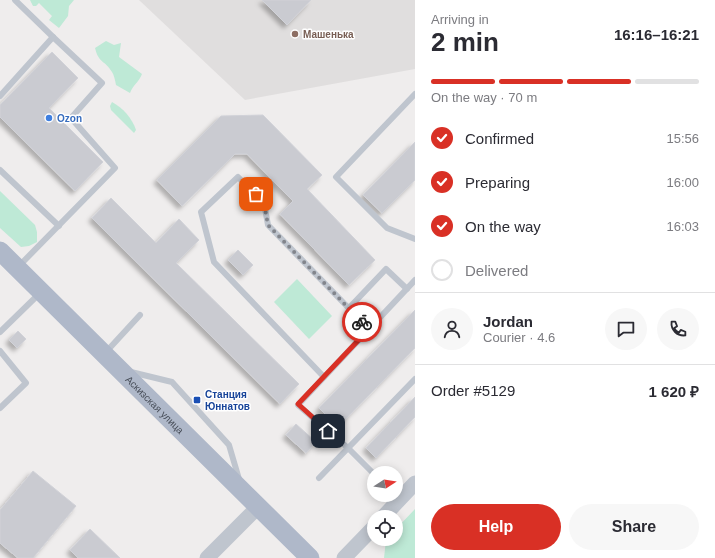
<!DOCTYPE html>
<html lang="en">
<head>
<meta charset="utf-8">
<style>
	:root { --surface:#fff; --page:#f7f7f7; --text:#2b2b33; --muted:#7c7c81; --line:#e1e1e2; --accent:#d93025 }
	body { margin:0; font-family:Helvetica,sans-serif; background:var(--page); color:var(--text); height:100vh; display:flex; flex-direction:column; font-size:15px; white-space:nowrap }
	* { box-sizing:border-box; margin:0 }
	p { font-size:13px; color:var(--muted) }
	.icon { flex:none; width:22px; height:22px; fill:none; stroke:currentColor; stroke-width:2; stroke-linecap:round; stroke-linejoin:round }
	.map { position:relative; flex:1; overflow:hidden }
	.side { display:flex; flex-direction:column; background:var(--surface); width:300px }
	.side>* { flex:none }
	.needle { width:26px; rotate:78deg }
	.tools { position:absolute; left:367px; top:466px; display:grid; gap:8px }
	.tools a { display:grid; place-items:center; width:36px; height:36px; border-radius:50%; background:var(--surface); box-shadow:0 2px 10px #0003; font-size:20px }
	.pin { position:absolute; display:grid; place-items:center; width:34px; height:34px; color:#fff; margin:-17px; border-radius:8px; box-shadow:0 2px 6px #0006 }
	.courier { position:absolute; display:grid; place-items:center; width:40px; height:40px; margin:-20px; border:3px solid #d93025; border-radius:50%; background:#fff; color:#222; box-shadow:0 1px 5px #0007 }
	.overview em { font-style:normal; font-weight:700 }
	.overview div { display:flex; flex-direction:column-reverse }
	.overview { display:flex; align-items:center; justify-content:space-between; height:68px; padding:0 16px }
	h1 { font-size:26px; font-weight:700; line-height:30px }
	.bar { display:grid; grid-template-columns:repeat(4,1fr); gap:6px 4px; align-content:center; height:48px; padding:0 16px }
	.bar i { height:5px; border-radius:3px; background:var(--line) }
	.bar .current { background:var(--accent) }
	.bar p { grid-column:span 4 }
	.line { display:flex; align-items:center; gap:10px; padding:0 16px; border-top:1px solid var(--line) }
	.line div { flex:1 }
	.round { display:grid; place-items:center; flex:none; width:42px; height:42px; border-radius:21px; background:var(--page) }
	ol { padding:0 16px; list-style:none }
	li { display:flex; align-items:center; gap:12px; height:44px }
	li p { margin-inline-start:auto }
	li .icon { padding:4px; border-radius:50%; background:var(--accent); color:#fff; stroke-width:4 }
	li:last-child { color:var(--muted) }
	li i { width:22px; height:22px; border:2px solid var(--line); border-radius:50% }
	.button { display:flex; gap:8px; margin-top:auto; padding:8px 16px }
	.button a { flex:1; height:46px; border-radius:24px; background:var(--accent); color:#fff; font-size:16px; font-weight:700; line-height:46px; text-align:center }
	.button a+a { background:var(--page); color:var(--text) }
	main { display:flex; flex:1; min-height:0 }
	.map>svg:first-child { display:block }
</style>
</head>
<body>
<main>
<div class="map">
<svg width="415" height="558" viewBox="0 0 415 558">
	<defs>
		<filter id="shadow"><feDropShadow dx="-3.5" dy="3.5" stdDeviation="2" flood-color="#0004"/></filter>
	</defs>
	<rect width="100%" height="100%" fill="#efeded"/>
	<path fill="#e0dede" d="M139,0H415V69L245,100Z"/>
	<g fill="#bee9d6">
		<path d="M30,0H74L69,6L68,16L59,28L49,20L52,16L39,3L36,6H33Z"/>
		<path d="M106,41L114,45L121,43L119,57L142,74C139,82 133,85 130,93L116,85C115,80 114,75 112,72C105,60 99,64 95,48Z"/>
		<path d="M112,102C123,108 132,118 136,130L134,133L111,110L110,106Z"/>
		<path d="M0,191L35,225L37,232V242L29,246L21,247L0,228Z"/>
		<path d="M297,279L332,316L309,339L274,302Z"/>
		<path d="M415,509V558H384L386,540L396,539V529Z"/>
	</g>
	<g fill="#cacbd1" stroke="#d1d2d8" filter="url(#shadow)">
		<path d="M262,0H311L287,25Z"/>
		<path d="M52,52L78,78L49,108L103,162L75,191L0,117V105Z"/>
		<path d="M263,115L322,175L307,189L375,260L349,285L280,214L293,201L247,154H235L182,206L157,180L221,116Z"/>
		<path d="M415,142V180L382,213L363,195Z"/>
		<path d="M111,198L156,243L179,219L199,240L176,263L299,384L280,404L92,218Z"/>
		<path d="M238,250L253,265L243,275L228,260Z"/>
		<path d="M415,310V348L338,427L319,408Z"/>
		<path d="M18,331L26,339L17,348L9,340Z"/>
		<path d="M415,397V417L376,458L366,448Z"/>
		<path d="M296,424L316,442L306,453L286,435Z"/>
		<path d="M33,471L76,506L33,558H18L0,543V510Z"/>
		<path d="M90,529L120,558H78L70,550Z"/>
	</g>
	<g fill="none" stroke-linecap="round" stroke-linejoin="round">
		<g stroke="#bfc5ce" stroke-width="6">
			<path d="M15,0L53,37"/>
			<path d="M415,94L336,177L387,228L415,239"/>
			<path d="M0,96L53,37L102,83L71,118L115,168L18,267"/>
			<path d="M0,170L59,226"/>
			<path d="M349,308L386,269L407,289"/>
			<path d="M0,332L39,294"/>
			<path d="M0,351L26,383L0,408"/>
			<path d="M106,352L140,315"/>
			<path d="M131,372L172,382L229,445L239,479"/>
			<path d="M324,377L214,262L201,212L238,177L264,203L268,225L369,329"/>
			<path d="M374,474L348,448L298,405L415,280"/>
			<path d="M319,478L415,379"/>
		</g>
		<g stroke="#bfc5ce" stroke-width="15">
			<path d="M383,517L415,483"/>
			<path d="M207,558L258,507"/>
			<path d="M344,558L374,527"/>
		</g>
		<path stroke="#afb8c9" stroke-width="19" id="s1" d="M0,251L310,558"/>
	</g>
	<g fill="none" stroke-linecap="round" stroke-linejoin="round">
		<path stroke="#82858c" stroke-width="4" stroke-dasharray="0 7.2" d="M256,194L264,203L268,225L362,322"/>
		<path stroke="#d93025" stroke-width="5" d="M328,431L298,404L369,329L362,322"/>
	</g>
	<circle fill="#8d6e63" stroke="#fff" stroke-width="1.5" cx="295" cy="34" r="4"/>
	<circle fill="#3f7fe0" stroke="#fff" stroke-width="1.5" cx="49" cy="118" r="4"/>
	<rect fill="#1a4fb4" stroke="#fff" stroke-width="1.5" x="193" y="396" width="8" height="8" rx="2"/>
	<g text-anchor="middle" stroke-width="3" stroke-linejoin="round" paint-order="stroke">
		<g font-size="10" font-weight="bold" fill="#785e54" stroke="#fff" text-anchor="start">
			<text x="303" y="38">Машенька</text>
		</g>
		<g font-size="10" font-weight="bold" fill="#366cbe" stroke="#fff" text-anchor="start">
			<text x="57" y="122">Ozon</text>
		</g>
		<g font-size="10" font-weight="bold" fill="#164399" stroke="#fff" text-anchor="start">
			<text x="205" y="398">Станция<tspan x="205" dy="12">Юннатов</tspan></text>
		</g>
		<g font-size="10" fill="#474d58" stroke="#fff">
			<text dy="4" stroke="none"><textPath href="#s1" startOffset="218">Аскизская улица</textPath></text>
		</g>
	</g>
</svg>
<div class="tools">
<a><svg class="needle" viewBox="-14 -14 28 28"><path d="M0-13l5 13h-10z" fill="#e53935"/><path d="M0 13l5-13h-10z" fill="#7c7c81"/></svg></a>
<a><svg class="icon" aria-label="locate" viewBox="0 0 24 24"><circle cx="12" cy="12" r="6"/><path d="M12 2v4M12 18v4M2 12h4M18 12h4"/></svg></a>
</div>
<div class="pin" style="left:256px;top:194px;background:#ea580c"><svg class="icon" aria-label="bag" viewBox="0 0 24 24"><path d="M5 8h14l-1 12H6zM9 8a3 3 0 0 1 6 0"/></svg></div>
<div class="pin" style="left:328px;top:431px;background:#1f2937"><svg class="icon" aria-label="home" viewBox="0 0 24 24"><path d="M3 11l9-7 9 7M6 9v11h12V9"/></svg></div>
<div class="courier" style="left:362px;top:322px"><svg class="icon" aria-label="bike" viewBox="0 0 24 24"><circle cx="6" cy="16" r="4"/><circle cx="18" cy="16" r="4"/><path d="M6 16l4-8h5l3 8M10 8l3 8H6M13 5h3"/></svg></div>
</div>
<section class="side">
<div class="overview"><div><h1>2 min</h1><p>Arriving in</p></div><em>16:16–16:21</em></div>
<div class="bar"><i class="current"></i><i class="current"></i><i class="current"></i><i></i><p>On the way · 70 m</p></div>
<ol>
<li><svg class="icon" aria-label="check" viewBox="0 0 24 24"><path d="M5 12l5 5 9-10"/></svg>Confirmed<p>15:56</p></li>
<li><svg class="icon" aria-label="check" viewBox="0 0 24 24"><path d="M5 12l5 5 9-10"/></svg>Preparing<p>16:00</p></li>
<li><svg class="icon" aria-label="check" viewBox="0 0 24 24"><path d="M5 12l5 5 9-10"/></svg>On the way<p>16:03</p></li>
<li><i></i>Delivered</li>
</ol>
<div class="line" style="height:72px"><a class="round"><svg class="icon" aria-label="person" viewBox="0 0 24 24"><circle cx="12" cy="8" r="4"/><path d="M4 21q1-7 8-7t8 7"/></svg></a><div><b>Jordan</b><p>Courier · 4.6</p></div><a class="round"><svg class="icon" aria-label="chat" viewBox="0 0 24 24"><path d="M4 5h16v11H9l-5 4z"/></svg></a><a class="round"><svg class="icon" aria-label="phone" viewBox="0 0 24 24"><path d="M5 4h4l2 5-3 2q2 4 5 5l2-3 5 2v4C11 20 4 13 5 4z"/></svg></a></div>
<div class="line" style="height:52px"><div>Order #5129</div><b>1 620 ₽</b></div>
<div class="button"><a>Help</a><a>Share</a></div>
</section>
</main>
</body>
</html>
